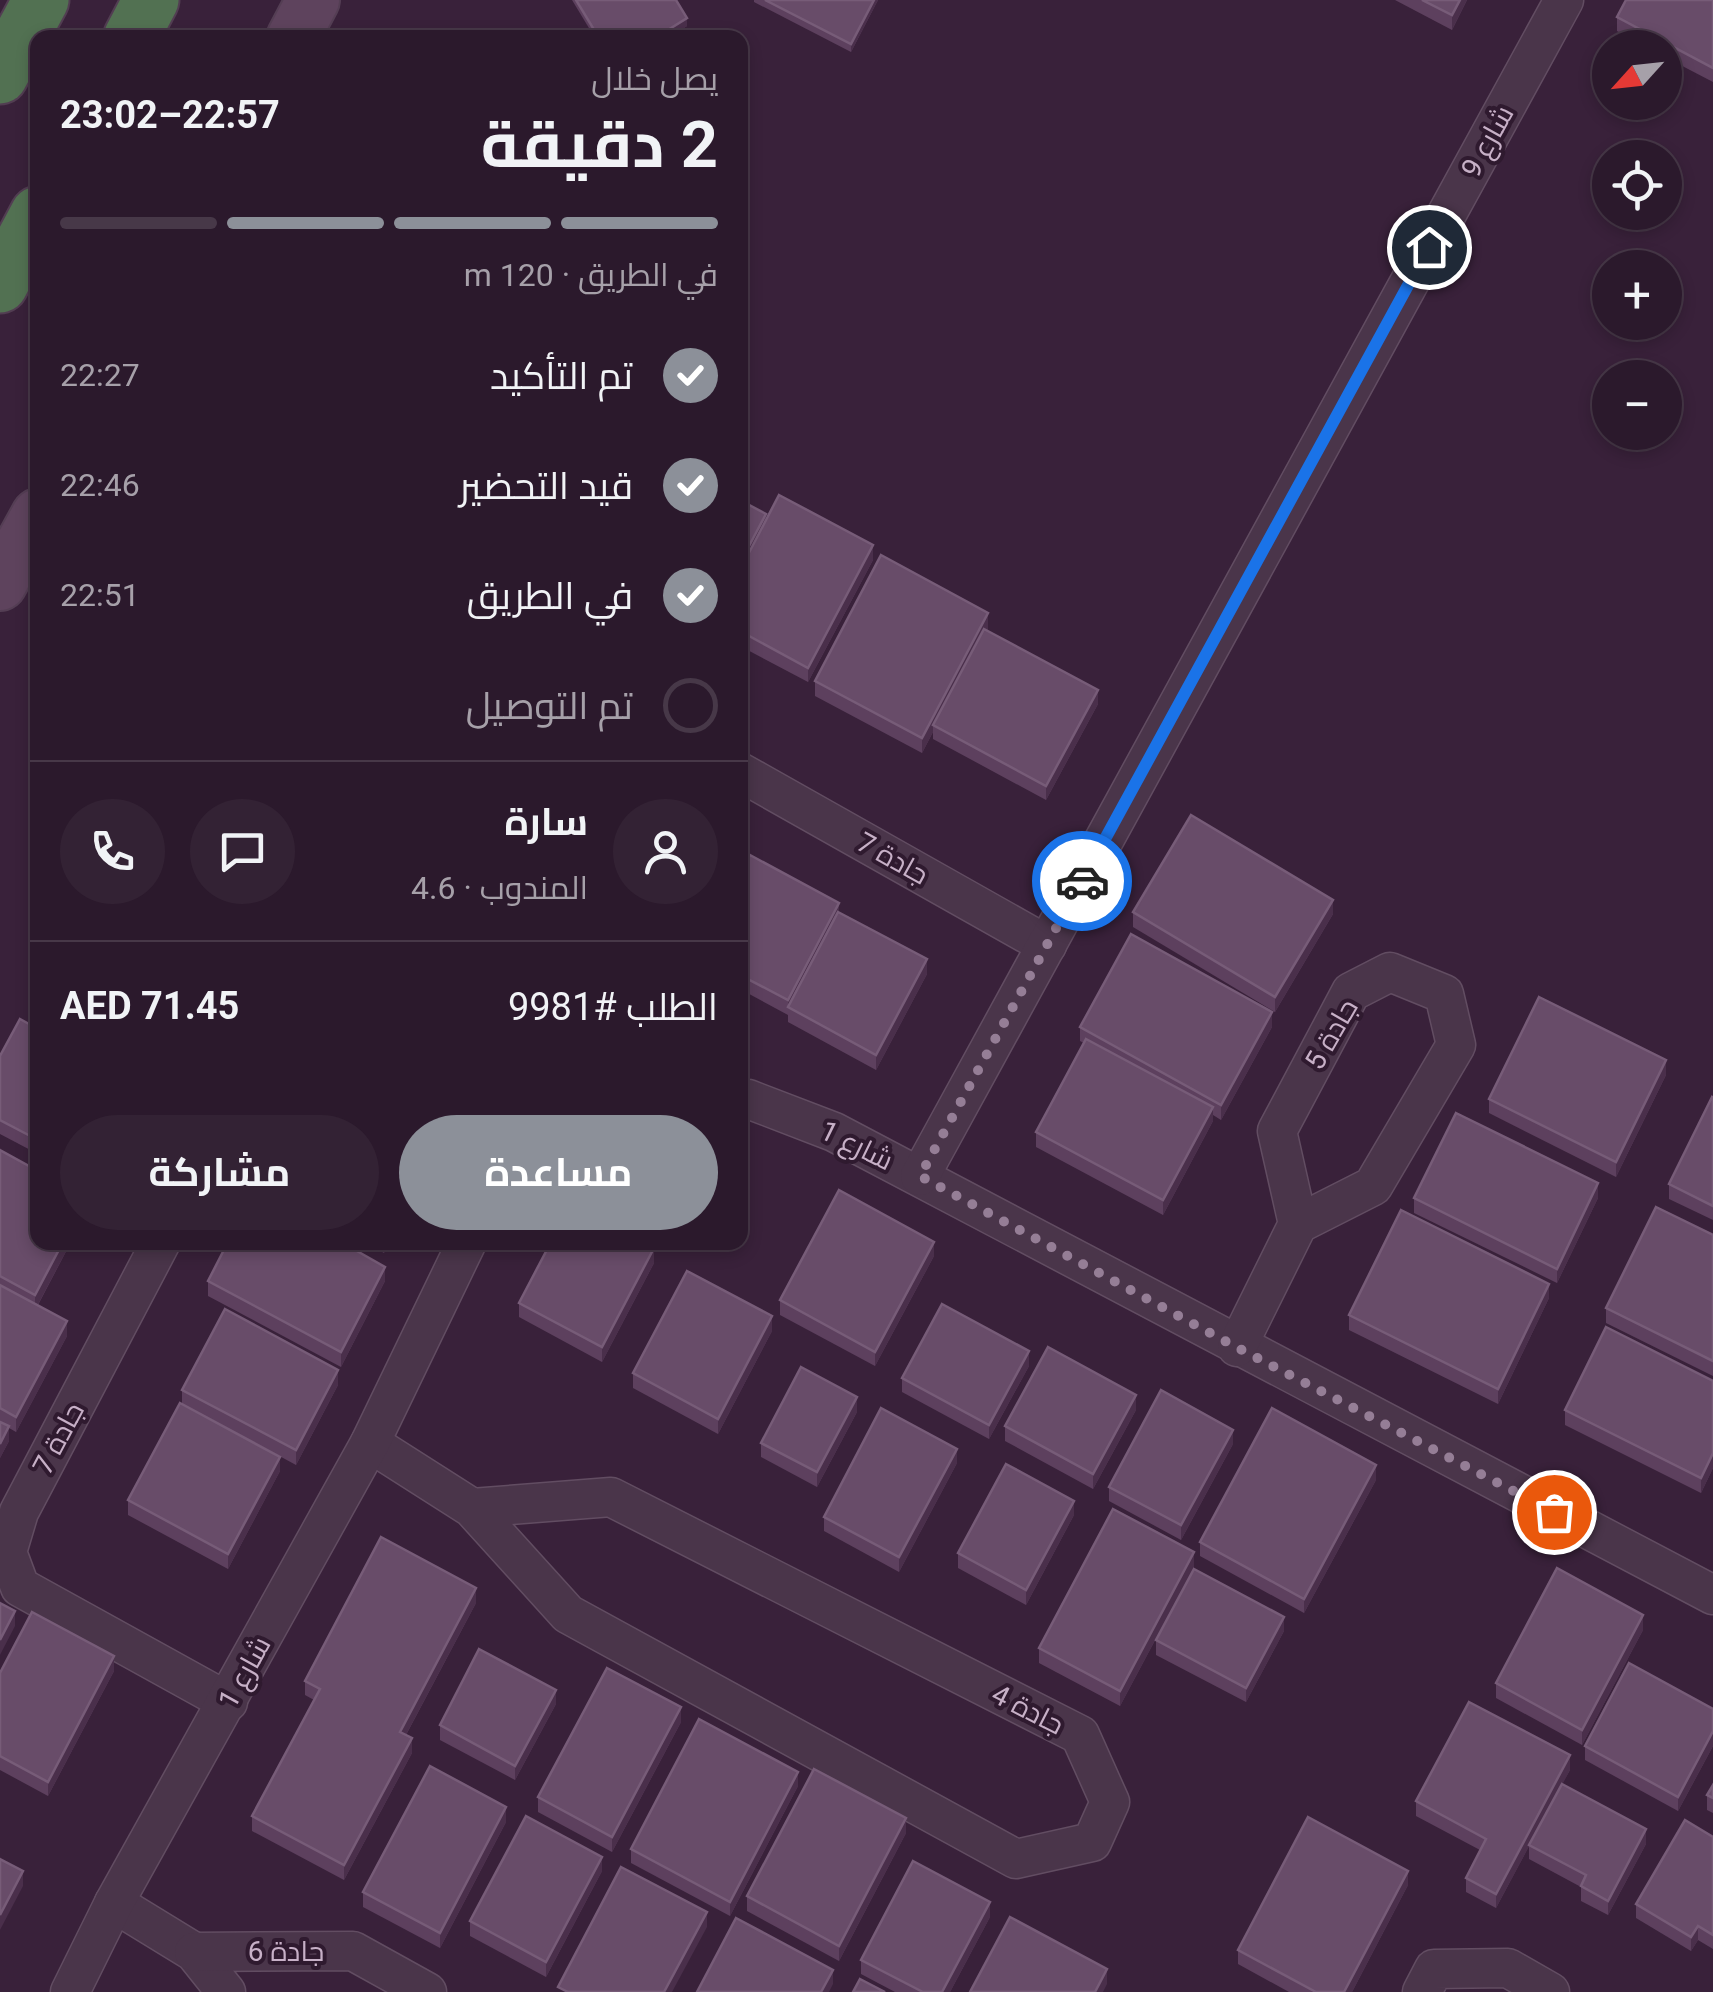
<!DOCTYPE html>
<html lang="ar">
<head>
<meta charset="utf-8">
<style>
	:root { --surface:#2b192c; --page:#332234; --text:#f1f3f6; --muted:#a6a0a9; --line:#473848; --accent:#8c9099 }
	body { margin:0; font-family:Roboto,Cairo,sans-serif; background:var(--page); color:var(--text); direction:rtl; height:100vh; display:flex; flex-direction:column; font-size:38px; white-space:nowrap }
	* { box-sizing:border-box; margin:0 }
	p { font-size:32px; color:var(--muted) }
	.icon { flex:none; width:55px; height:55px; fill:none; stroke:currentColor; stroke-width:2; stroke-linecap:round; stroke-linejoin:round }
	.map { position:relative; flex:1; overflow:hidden; direction:ltr }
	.panel { position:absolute; left:30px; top:30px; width:718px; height:1220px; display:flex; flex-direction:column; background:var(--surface); border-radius:20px; box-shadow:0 5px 15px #0003,0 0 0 2px var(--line); direction:rtl }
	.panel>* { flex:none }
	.needle { width:65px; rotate:243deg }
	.tools { position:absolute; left:1592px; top:30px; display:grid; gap:20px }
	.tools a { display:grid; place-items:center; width:90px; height:90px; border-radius:50%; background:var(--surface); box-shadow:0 5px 15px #0003,0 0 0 2px var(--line); font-size:50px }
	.pin { position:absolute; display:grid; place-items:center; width:85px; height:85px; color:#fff; margin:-42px; border:5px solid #fff; border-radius:50%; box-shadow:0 2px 10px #0007 }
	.courier { position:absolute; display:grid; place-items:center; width:100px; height:100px; margin:-50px; border:8px solid #1a73e8; border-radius:50%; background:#fff; color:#222; box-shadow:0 2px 12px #0007 }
	.overview em { font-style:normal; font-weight:700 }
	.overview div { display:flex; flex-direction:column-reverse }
	.overview { display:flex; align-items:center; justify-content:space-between; height:170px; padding:0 30px }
	h1 { font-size:65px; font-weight:700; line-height:75px }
	.bar { display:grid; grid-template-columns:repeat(4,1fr); gap:15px 10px; align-content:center; height:120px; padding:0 30px }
	.bar i { height:12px; border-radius:8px; background:var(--line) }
	.bar .active { background:var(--accent) }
	.bar p { grid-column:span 4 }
	.line { display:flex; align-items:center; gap:25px; padding:0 30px; border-top:2px solid var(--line) }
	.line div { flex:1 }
	.round { display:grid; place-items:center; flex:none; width:105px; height:105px; border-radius:52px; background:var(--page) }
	ol { padding:0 30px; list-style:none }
	li { display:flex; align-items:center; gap:30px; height:110px }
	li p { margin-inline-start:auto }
	li .icon { padding:10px; border-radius:50%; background:var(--accent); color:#fff; stroke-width:4 }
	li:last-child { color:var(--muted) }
	li i { width:55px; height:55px; border:5px solid var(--line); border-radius:50% }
	.primary-button { display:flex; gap:20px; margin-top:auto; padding:20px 30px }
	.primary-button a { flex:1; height:115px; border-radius:60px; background:var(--accent); color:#fff; font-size:40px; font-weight:700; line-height:115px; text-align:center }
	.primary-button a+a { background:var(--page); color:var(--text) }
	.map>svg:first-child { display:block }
</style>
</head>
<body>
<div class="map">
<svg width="1713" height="1992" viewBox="0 0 1713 1992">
	<rect width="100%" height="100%" fill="#39213a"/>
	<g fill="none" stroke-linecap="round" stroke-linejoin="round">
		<defs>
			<g id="street">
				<path d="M740,772L1047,945"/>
				<path d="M740,1099H748L834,1132L1713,1595"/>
				<path d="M920,1176L1564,0"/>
				<path d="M161,1242L19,1512L7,1552L20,1587L228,1702"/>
				<path d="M1237,1347L1298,1224L1373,1186L1456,1045L1444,994L1390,972L1351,992L1277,1131L1298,1224"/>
				<path d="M370,1443L472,1508L611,1497L1080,1735L1110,1802L1092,1842L1016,1859L568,1614L472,1508"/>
				<path d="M114,1903L194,1952L226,1992"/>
				<path d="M194,1952L353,1951L427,1992"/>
				<path d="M70,1992L114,1903L370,1443L467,1242"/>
				<path d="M1422,1992L1434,1969L1508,1968L1550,1992"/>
			</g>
			<g id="secondary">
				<path d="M293,38L313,0"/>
				<path d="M0,584L38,515"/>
			</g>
			<g id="highway">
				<path d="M131,38L151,0"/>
				<path d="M0,76L41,0"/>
				<path d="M0,285L38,214"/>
			</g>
		</defs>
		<use href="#street" stroke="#624d62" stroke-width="41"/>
		<use href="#secondary" stroke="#543e54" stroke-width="56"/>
		<use href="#highway" stroke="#523d52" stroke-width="59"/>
		<use href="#street" stroke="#4a354a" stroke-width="38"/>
		<use href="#secondary" stroke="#5e435d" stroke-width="52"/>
		<use href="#highway" stroke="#527152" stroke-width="55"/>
	</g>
	<g fill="#5d405e">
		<path d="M572,0H676L687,26L667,38H595Z"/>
		<path d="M754,0H878L851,52L754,2Z"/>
		<path d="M1395,0H1467L1452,30Z"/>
		<path d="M1713,0V82L1665,57V48H1647L1617,31V17Z"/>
		<path d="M740,500L766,520L873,560L808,682L740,646Z"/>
		<path d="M988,628L987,631L1098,704L1046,800L933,739V732L922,753L815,696V681Z"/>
		<path d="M740,873L839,912L927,974L876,1070L788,1022V1015L740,989Z"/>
		<path d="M1133,912L1333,914L1275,1012L1133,927Z"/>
		<path d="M1080,1027H1272L1221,1120L1213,1115V1121L1163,1215L1036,1147V1132L1084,1043L1080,1041Z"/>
		<path d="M38,1029V1154L0,1134V1056Z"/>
		<path d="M1666,1075L1616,1177L1489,1113V1099Z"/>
		<path d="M1713,1098V1220L1669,1199V1184Z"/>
		<path d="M0,1150L71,1242L38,1305L67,1336L16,1432L9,1428V1441L0,1458Z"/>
		<path d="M1414,1198H1598L1557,1283L1414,1213Z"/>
		<path d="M1713,1235V1376L1606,1323V1308Z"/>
		<path d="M365,1242H390L384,1253Z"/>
		<path d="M934,1256L875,1366L780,1315V1300Z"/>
		<path d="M654,1263L602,1362L519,1317V1303Z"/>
		<path d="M208,1281H385L341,1367L208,1296Z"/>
		<path d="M1549,1298L1498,1404L1349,1330V1315Z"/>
		<path d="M772,1331L718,1434L633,1388V1373Z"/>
		<path d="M1029,1366L989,1439L902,1392V1378Z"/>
		<path d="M1713,1381V1468L1701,1493L1565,1425V1410Z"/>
		<path d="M338,1385L296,1465L209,1418L280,1471L228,1569L128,1515V1500L182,1404V1390Z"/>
		<path d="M1136,1410L1093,1489L1005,1441V1426Z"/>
		<path d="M857,1412L817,1487L761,1457V1443Z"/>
		<path d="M1233,1444L1181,1540L1109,1501V1487Z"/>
		<path d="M957,1463L899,1572L824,1531V1517Z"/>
		<path d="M1376,1480L1304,1613L1200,1556V1542Z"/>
		<path d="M1074,1515L1026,1605L958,1568V1553Z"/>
		<path d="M1194,1567L1120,1706L1039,1663V1648Z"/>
		<path d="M476,1603L406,1735L412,1753L344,1880L252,1831V1816L314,1700L305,1695V1681Z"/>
		<path d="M1643,1630L1582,1745L1496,1698V1683Z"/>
		<path d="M1284,1631L1246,1702L1156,1655V1640Z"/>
		<path d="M114,1671L48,1796L0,1770V1673Z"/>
		<path d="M556,1704L515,1780L440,1740V1725Z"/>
		<path d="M1713,1709V1746L1678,1811L1585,1760V1746Z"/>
		<path d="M681,1722L612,1852L538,1812V1797Z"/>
		<path d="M1570,1770L1562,1784L1646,1844L1608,1915L1581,1901V1887L1529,1859V1846L1496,1908L1466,1892V1878L1480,1850L1416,1816V1801Z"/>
		<path d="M1713,1785V1813L1707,1810V1795Z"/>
		<path d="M798,1786L730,1916L631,1863V1849Z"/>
		<path d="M506,1822L440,1948L363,1907V1892Z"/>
		<path d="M906,1833L839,1961L747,1911V1896Z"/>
		<path d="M1713,1837V1949L1698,1940L1691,1951L1636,1918V1904Z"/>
		<path d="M602,1871L546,1977L470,1936V1921Z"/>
		<path d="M1408,1885L1352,1992H1289L1238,1964V1950Z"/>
		<path d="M990,1917L950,1992H895L861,1974V1960Z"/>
	</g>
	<g fill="#4a2f4b">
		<path d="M874,0H878L851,52V44Z"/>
		<path d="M1460,0H1467L1452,30V15Z"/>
		<path d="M687,18V26L667,38H655Z"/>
		<path d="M766,514V528L740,578V563Z"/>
		<path d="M873,545V560L808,682V668Z"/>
		<path d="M988,613V628L936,726L933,725V732L922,753V738Z"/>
		<path d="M1098,690V704L1046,800V786Z"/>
		<path d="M1333,900V914L1275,1012V997Z"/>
		<path d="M839,903V917L788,1008V1000Z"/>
		<path d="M927,959V974L876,1070V1055Z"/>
		<path d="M1272,1012V1027L1221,1120V1105Z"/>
		<path d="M1666,1060V1075L1616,1177V1162Z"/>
		<path d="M1213,1107V1121L1163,1215V1200Z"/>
		<path d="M1598,1183V1198L1557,1283V1269Z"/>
		<path d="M63,1242H71L35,1310V1295Z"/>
		<path d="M934,1242V1256L875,1366V1352Z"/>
		<path d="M654,1248V1263L602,1362V1347Z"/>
		<path d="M385,1267V1281L341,1367V1352Z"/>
		<path d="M1549,1284V1298L1498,1404V1389Z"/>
		<path d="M772,1316V1331L718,1434V1419Z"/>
		<path d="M67,1321V1336L16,1432V1417Z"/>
		<path d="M1029,1351V1366L989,1439V1425Z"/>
		<path d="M338,1370V1385L296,1465V1450Z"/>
		<path d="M1136,1395V1410L1093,1489V1474Z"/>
		<path d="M857,1397V1412L817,1487V1472Z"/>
		<path d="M9,1426V1441L0,1458V1444Z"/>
		<path d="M1233,1430V1444L1181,1540V1525Z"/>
		<path d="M957,1449V1463L899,1572V1557Z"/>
		<path d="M1713,1453V1468L1701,1493V1478Z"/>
		<path d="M280,1457V1471L228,1569V1554Z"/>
		<path d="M1376,1465V1480L1304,1613V1599Z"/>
		<path d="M1074,1501V1515L1026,1605V1590Z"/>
		<path d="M1194,1552V1567L1120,1706V1691Z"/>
		<path d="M476,1588V1603L400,1746V1732Z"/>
		<path d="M15,1611V1626L0,1655V1640Z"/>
		<path d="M1643,1615V1630L1582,1745V1730Z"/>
		<path d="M1284,1617V1631L1246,1702V1688Z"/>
		<path d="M114,1656V1671L48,1796V1782Z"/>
		<path d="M556,1690V1704L515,1780V1766Z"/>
		<path d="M681,1707V1722L612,1852V1837Z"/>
		<path d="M1713,1731V1746L1678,1811V1797Z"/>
		<path d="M412,1738V1753L344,1880V1865Z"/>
		<path d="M1570,1755V1770L1496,1908V1894Z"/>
		<path d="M798,1772V1786L730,1916V1902Z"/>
		<path d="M506,1807V1822L440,1948V1933Z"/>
		<path d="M906,1818V1833L839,1961V1946Z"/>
		<path d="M1646,1829V1844L1608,1915V1901Z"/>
		<path d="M602,1857V1871L546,1977V1962Z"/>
		<path d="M23,1871V1886L0,1930V1915Z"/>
		<path d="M1408,1871V1885L1352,1992H1344Z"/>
		<path d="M990,1902V1917L950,1992H942Z"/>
		<path d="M707,1912V1927L672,1992H664Z"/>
		<path d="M1698,1926V1940L1691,1951V1937Z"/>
		<path d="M1107,1969V1984L1103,1992H1095Z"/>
		<path d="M833,1970V1984L829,1992H821Z"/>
	</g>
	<g fill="#684c69" stroke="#775c78" stroke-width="2.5">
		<path d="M576,0H676L687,18L655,38H599Z"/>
		<path d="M765,0H874L851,44Z"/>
		<path d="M1422,0H1460L1452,15Z"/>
		<path d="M1626,0H1713V68L1617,17Z"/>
		<path d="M779,495L873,545L808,668L740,631V570Z"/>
		<path d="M740,500L766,514L740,563Z"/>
		<path d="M881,555L988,613L922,738L815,681Z"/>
		<path d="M984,629L1098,690L1046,786L933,725Z"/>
		<path d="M1191,815L1333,900L1275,997L1133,912Z"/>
		<path d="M750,855L839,903L788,1000L740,975V873Z"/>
		<path d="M838,912L927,959L876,1055L788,1007Z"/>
		<path d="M1131,934L1272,1012L1221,1105L1080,1027Z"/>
		<path d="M1539,997L1666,1060L1616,1162L1489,1099Z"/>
		<path d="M20,1019L38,1029V1140L0,1120V1056Z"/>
		<path d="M1086,1039L1213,1107L1163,1200L1036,1132Z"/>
		<path d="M1712,1097L1713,1098V1206L1669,1184Z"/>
		<path d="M1456,1113L1598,1183L1557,1269L1414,1198Z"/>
		<path d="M0,1150L38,1171V1242H63L35,1295L0,1276Z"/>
		<path d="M839,1190L934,1242L875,1352L780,1300Z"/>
		<path d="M1656,1207L1713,1235V1361L1606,1308Z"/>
		<path d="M1401,1210L1549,1284L1498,1389L1349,1315Z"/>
		<path d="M228,1242H341L385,1267L341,1352L208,1281Z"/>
		<path d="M551,1242H643L654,1248L602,1347L519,1303Z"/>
		<path d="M687,1271L772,1316L718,1419L633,1373Z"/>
		<path d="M0,1285L67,1321L16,1417L0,1408Z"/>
		<path d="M942,1304L1029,1351L989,1425L902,1378Z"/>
		<path d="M225,1309L338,1370L296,1450L182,1390Z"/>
		<path d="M1606,1327L1713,1381V1453L1701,1478L1565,1410Z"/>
		<path d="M1048,1347L1136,1395L1093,1474L1005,1426Z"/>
		<path d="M801,1367L857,1397L817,1472L761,1443Z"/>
		<path d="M1161,1390L1233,1430L1181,1525L1109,1487Z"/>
		<path d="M180,1403L280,1457L228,1554L128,1500Z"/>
		<path d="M881,1408L957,1449L899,1557L824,1517Z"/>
		<path d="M1272,1408L1376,1465L1304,1599L1200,1542Z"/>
		<path d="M0,1422L9,1426L0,1444Z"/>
		<path d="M1006,1464L1074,1501L1026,1590L958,1553Z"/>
		<path d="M1113,1509L1194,1552L1120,1691L1039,1648Z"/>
		<path d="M381,1537L476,1588L400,1732L412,1738L344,1865L252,1816L320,1689L305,1681Z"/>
		<path d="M1557,1568L1643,1615L1582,1730L1496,1683Z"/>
		<path d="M1194,1569L1284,1617L1246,1688L1156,1640Z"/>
		<path d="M0,1603L15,1611L0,1640Z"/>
		<path d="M32,1612L114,1656L48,1782L0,1756V1673Z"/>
		<path d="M479,1649L556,1690L515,1766L440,1725Z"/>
		<path d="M1629,1663L1713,1709V1731L1678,1797L1585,1746Z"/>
		<path d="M607,1668L681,1707L612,1837L538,1797Z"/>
		<path d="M1469,1702L1570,1755L1496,1894L1466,1878L1486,1839L1416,1801Z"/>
		<path d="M699,1719L798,1772L730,1902L631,1849Z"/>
		<path d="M430,1766L506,1807L440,1933L363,1892Z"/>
		<path d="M814,1769L906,1818L839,1946L747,1896Z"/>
		<path d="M1562,1784L1646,1829L1608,1901L1581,1886L1586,1875L1529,1845Z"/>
		<path d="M1713,1785V1798L1707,1795Z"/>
		<path d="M526,1816L602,1857L546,1962L470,1921Z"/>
		<path d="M1308,1817L1408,1871L1344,1992H1316L1238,1950Z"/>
		<path d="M1685,1820L1713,1837V1935L1698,1926L1691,1937L1636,1904Z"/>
		<path d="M0,1859L23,1871L0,1915Z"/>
		<path d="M913,1861L990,1902L942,1992H923L861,1960Z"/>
		<path d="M621,1867L707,1912L664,1992H568L558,1987Z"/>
		<path d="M1010,1917L1107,1969L1095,1992H970Z"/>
		<path d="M736,1918L833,1970L821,1992H697Z"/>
		<path d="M860,1979L885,1992H853Z"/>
	</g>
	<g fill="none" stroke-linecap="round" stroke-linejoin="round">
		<path stroke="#957e96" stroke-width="10" stroke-dasharray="0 18" d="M1082,881L920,1176L1236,1347L1554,1512"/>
		<path stroke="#1a73e8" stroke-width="12" d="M1082,881L1429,247"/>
	</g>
	<g text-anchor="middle" stroke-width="8" stroke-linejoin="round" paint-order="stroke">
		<g font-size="28" fill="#c7b0c7" stroke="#2f1a2f">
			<text transform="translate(1487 141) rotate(-61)" y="10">شارع 9</text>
			<text transform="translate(893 858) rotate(29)" y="10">جادة 7</text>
			<text transform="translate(1331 1034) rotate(-60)" y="10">جادة 5</text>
			<text transform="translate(857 1145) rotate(26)" y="10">شارع 1</text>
			<text transform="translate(58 1438) rotate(-62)" y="10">جادة 7</text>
			<text transform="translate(244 1672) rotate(-61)" y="10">شارع 1</text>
			<text transform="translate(1028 1709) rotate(27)" y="10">جادة 4</text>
			<text x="286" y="1961">جادة 6</text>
		</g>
	</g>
</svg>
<div class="tools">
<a><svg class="needle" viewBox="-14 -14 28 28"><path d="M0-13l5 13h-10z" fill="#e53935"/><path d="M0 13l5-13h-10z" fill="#a6a0a9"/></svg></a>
<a><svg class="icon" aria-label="locate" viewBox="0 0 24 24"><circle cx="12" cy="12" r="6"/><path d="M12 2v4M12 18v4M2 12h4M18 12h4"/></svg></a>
<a>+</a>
<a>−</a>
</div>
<div class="pin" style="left:1554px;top:1512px;background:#ea580c"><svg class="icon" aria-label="bag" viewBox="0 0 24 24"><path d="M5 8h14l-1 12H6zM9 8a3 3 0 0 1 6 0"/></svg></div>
<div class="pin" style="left:1429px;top:247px;background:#1f2937"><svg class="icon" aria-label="home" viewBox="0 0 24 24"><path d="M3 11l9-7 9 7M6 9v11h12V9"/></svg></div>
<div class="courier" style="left:1082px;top:881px"><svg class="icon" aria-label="car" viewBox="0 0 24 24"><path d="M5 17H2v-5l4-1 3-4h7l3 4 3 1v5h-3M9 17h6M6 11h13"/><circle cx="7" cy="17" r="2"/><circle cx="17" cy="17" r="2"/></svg></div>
<section class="panel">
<div class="overview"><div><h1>2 دقيقة</h1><p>يصل خلال</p></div><em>22:57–23:02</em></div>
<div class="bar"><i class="active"></i><i class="active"></i><i class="active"></i><i></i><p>في الطريق · 120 m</p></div>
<ol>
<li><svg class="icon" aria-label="check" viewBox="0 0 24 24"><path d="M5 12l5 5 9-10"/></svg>تم التأكيد<p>22:27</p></li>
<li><svg class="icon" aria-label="check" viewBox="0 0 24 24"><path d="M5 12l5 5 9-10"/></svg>قيد التحضير<p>22:46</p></li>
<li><svg class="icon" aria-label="check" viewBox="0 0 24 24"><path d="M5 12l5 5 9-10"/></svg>في الطريق<p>22:51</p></li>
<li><i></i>تم التوصيل</li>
</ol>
<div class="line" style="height:180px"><a class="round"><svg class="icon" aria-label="person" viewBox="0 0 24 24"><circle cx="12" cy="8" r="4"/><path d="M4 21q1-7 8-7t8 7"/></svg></a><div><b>سارة</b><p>المندوب · 4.6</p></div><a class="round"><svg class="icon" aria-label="chat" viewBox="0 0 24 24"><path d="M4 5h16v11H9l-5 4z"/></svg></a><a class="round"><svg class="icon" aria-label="phone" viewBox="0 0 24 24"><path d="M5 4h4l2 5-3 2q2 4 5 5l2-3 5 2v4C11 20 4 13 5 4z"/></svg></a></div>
<div class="line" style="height:130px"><div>الطلب #9981</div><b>AED 71.45</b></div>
<div class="primary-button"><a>مساعدة</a><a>مشاركة</a></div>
</section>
</div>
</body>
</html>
